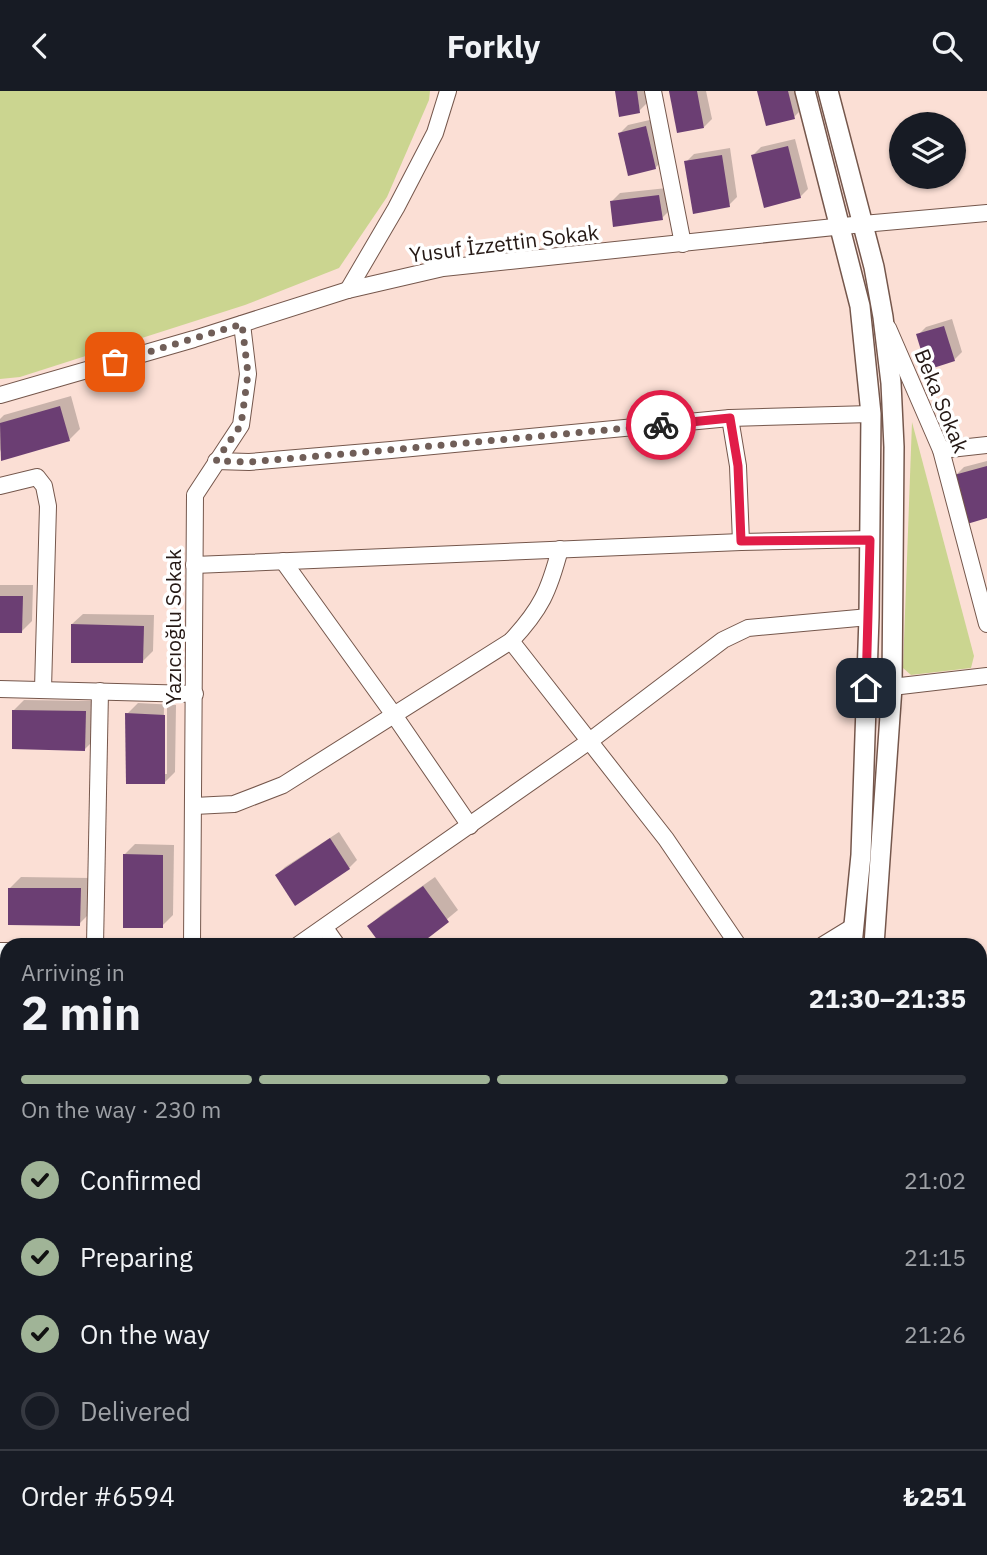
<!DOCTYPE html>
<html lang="en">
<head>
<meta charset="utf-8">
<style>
	:root { --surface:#171b24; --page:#242831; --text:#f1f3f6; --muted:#9ea1a6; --line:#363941; --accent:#a0b497 }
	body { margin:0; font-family:"IBM Plex Sans",sans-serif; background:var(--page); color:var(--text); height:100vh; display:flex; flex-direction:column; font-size:26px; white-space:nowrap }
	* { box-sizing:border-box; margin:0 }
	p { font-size:23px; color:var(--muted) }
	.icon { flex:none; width:38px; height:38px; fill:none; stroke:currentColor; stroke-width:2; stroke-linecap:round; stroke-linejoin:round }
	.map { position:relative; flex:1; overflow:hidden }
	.details { position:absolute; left:0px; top:847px; width:987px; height:618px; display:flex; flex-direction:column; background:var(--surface); border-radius:21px 21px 0 0; box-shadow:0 2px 5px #0004 }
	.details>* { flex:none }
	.controls { position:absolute; left:889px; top:21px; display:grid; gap:14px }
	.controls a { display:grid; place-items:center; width:77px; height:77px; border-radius:50%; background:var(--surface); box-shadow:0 2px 5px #0004; font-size:35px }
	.pin { position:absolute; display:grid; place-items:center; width:60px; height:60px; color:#fff; margin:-30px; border-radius:14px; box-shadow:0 4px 10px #0006 }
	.courier { position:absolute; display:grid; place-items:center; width:70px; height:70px; margin:-35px; border:5px solid #e11d48; border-radius:50%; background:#fff; color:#222; box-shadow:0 2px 9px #0007 }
	.overview em { font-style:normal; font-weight:800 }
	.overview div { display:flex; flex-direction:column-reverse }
	.overview { display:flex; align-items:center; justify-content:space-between; height:119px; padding:0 21px }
	h1 { font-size:46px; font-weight:800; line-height:52px }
	.bar { display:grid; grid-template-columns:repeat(4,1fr); gap:10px 7px; align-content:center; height:84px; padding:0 21px }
	.bar i { height:9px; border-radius:5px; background:var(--line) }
	.bar .selected { background:var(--accent) }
	.bar p { grid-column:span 4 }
	.line { display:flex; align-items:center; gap:18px; padding:0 21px; border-top:2px solid var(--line) }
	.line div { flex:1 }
	ol { padding:0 21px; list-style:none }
	li { display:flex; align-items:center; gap:21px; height:77px }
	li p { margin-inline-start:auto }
	li .icon { padding:7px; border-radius:50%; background:var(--accent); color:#111; stroke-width:4 }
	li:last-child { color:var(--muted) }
	li i { width:38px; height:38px; border:4px solid var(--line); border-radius:50% }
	header { display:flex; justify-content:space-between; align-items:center; height:91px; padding:0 21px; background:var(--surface); font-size:32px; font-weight:800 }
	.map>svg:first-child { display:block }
</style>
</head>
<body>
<header><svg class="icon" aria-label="back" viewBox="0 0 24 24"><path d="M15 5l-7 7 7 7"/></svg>Forkly<svg class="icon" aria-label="search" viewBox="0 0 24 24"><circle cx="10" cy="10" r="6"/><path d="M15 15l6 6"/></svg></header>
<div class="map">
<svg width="987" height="1464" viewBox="0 0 987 1464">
	<rect width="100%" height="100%" fill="#fbdfd5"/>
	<g fill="#cbd590">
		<path d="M0,0H430L429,9L387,106L339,177L245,214L20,286L0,288Z"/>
		<path d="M912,331L974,565L971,577L911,584L903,577Z"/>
	</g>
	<g fill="#0003" fill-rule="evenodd">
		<path d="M617,0H646L647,12L639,20Z"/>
		<path d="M670,0H706L712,28L704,36Z"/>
		<path d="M758,0H797L802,18L794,26Z"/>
		<path d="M654,28L663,69L655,77L620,42L628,34Z"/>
		<path d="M795,48L808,98L800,106L753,64L761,56Z"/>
		<path d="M730,57L737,106L729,114L686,71L694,63Z"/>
		<path d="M667,97L670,119L662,127L612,110L620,102Z"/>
		<path d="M952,228L962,261L954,269L918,244L926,236Z"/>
		<path d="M71,305L80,338L69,349L3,367L0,358V328L4,324Z"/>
		<path d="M987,370V425L956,384L964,376Z"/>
		<path d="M0,494H33L32,530L21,541L0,540Z"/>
		<path d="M83,523L154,524L153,560L142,571L72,533Z"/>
		<path d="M24,609L96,610L95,648L84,659L13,620Z"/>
		<path d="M138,612L176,614L175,681L164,692L127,623ZM164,615H167V683H163Z"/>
		<path d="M339,741L357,769L349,777L296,813L277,784L285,776Z"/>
		<path d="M135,753L174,754L173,824L162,835L124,764Z"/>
		<path d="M21,786L91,787L90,822L79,833L10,797Z"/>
		<path d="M435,786L458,819L416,854H383L370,835L381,824Z"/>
		<path d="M700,847L705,854H690Z"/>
		<path d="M0,876H7V914L0,921Z"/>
		<path d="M124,1458H172L173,1464H124Z"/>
		<path d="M416,1458H463V1459L458,1464H416Z"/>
	</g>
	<g fill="#6b3e73">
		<path d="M615,0H637L640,22L619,26Z"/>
		<path d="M669,0H697L704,37L677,42Z"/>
		<path d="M757,0H788L795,28L766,35Z"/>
		<path d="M646,35L656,78L628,85L618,42Z"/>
		<path d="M788,55L801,107L764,117L751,64Z"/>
		<path d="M722,64L730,116L693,123L684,70Z"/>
		<path d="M659,104L663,129L613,136L610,110Z"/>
		<path d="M944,235L955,270L927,279L916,243Z"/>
		<path d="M60,315L70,350L1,370L0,332Z"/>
		<path d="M987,375V427L967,433L954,384Z"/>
		<path d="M0,505H23L22,542H0Z"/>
		<path d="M71,533L144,535L143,572H71Z"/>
		<path d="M12,619L86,620L85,660L12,658Z"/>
		<path d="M125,622L165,624V693H126Z"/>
		<path d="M330,747L350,778L295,815L275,784Z"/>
		<path d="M123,763L163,764V837H123Z"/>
		<path d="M423,795L449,831L419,854H381L367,835Z"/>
		<path d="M8,797H81L80,835L8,834Z"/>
		<path d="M2,1076L7,1077V1118L0,1116V1083Z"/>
		<rect x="122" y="1458" width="40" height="6"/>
		<rect x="329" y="1458" width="39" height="6"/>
		<rect x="414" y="1458" width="42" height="6"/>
	</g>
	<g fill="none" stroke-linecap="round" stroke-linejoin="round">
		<defs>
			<g id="minor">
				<path d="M653,0L683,153"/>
				<path d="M348,199L396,117L435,42L448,0"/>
				<path d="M888,237L941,359L987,533"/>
				<path d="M0,304L194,248L348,199L443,177L863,133L987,122"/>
				<path d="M730,327L738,375L741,451"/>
				<path d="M941,359L987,354"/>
				<path d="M216,370L249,371L391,359L730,327L871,323"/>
				<path d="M0,395L37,386L44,395L48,415L43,598"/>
				<path d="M283,470L394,624L470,735"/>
				<path d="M194,474L741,451L870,448"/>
				<path d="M511,550L666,748L738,854"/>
				<path d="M892,596L987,585"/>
				<path d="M0,598L195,603"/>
				<path d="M194,715L234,713L283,694L511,550C541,518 549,500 560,458"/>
				<path d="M325,837L337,854"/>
				<path d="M95,854L100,600"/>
				<path d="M192,854L195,404L241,334L248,283L242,233"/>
				<path d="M298,854L591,649L723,549L748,537L869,526"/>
				<path d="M823,854L854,835"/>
				<path d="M0,860H7"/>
				<path d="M980,934H987"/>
				<path d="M0,937L7,938"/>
				<path d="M0,1053L7,1055"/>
				<path d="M980,1151H987"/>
				<path d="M191,1458V1464"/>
				<path d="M398,1464V1458"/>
			</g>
			<g id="tertiary">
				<path d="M805,0L860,215L871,323L869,526L861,764L852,854"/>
				<path d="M828,0L874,176L883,226L891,292L894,356L892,596L874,854"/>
				<path d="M0,1147L7,1149"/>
				<path d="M0,1173L7,1175"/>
				<path d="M980,1303L987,1301"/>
				<path d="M980,1326L987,1323"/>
				<path d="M819,1458L820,1464"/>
				<path d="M852,1464L853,1458"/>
			</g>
		</defs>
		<use href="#minor" stroke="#75574c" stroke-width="18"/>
		<use href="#tertiary" stroke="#75574c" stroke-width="22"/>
		<use href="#minor" stroke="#fff" stroke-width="16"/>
		<use href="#tertiary" stroke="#fff" stroke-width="19"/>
	</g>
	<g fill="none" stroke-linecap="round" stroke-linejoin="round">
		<path stroke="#705e58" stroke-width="7" stroke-dasharray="0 12.6" d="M115,271L242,233L248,283L241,334L216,370L249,371L367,361L661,334"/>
		<path stroke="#e11d48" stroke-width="9" d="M661,334L730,327L738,375L741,450L870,449L866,597"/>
	</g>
	<g text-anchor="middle" stroke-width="7" stroke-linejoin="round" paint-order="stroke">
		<g font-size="21" fill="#251915" stroke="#fff">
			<text transform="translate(504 153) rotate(-7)" y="7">Yusuf İzzettin Sokak</text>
			<text transform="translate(941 310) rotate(68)" y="7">Beka Sokak</text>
			<text transform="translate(174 536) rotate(-90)" y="7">Yazıcıoğlu Sokak</text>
		</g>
	</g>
</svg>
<div class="controls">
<a><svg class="icon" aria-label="layers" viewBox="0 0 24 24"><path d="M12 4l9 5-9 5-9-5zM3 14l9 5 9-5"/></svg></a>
</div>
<div class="pin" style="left:115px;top:271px;background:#ea580c"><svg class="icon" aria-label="bag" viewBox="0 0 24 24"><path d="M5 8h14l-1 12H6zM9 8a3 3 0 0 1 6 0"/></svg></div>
<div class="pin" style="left:866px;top:597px;background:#1f2937"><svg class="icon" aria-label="home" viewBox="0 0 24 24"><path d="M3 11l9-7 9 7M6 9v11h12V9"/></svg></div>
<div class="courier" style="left:661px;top:334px"><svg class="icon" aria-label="bike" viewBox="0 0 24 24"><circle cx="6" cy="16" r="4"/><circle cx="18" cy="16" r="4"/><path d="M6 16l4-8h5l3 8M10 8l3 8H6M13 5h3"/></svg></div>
<section class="details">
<div class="overview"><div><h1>2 min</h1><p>Arriving in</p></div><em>21:30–21:35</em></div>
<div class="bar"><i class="selected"></i><i class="selected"></i><i class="selected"></i><i></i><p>On the way · 230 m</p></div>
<ol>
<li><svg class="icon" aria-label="check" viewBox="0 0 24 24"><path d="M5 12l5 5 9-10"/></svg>Confirmed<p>21:02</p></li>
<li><svg class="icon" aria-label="check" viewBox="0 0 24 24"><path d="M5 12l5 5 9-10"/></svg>Preparing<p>21:15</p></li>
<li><svg class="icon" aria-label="check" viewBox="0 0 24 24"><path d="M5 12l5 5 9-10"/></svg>On the way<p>21:26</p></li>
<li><i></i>Delivered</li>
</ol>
<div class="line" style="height:91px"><div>Order #6594</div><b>₺251</b></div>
</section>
</div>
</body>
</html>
